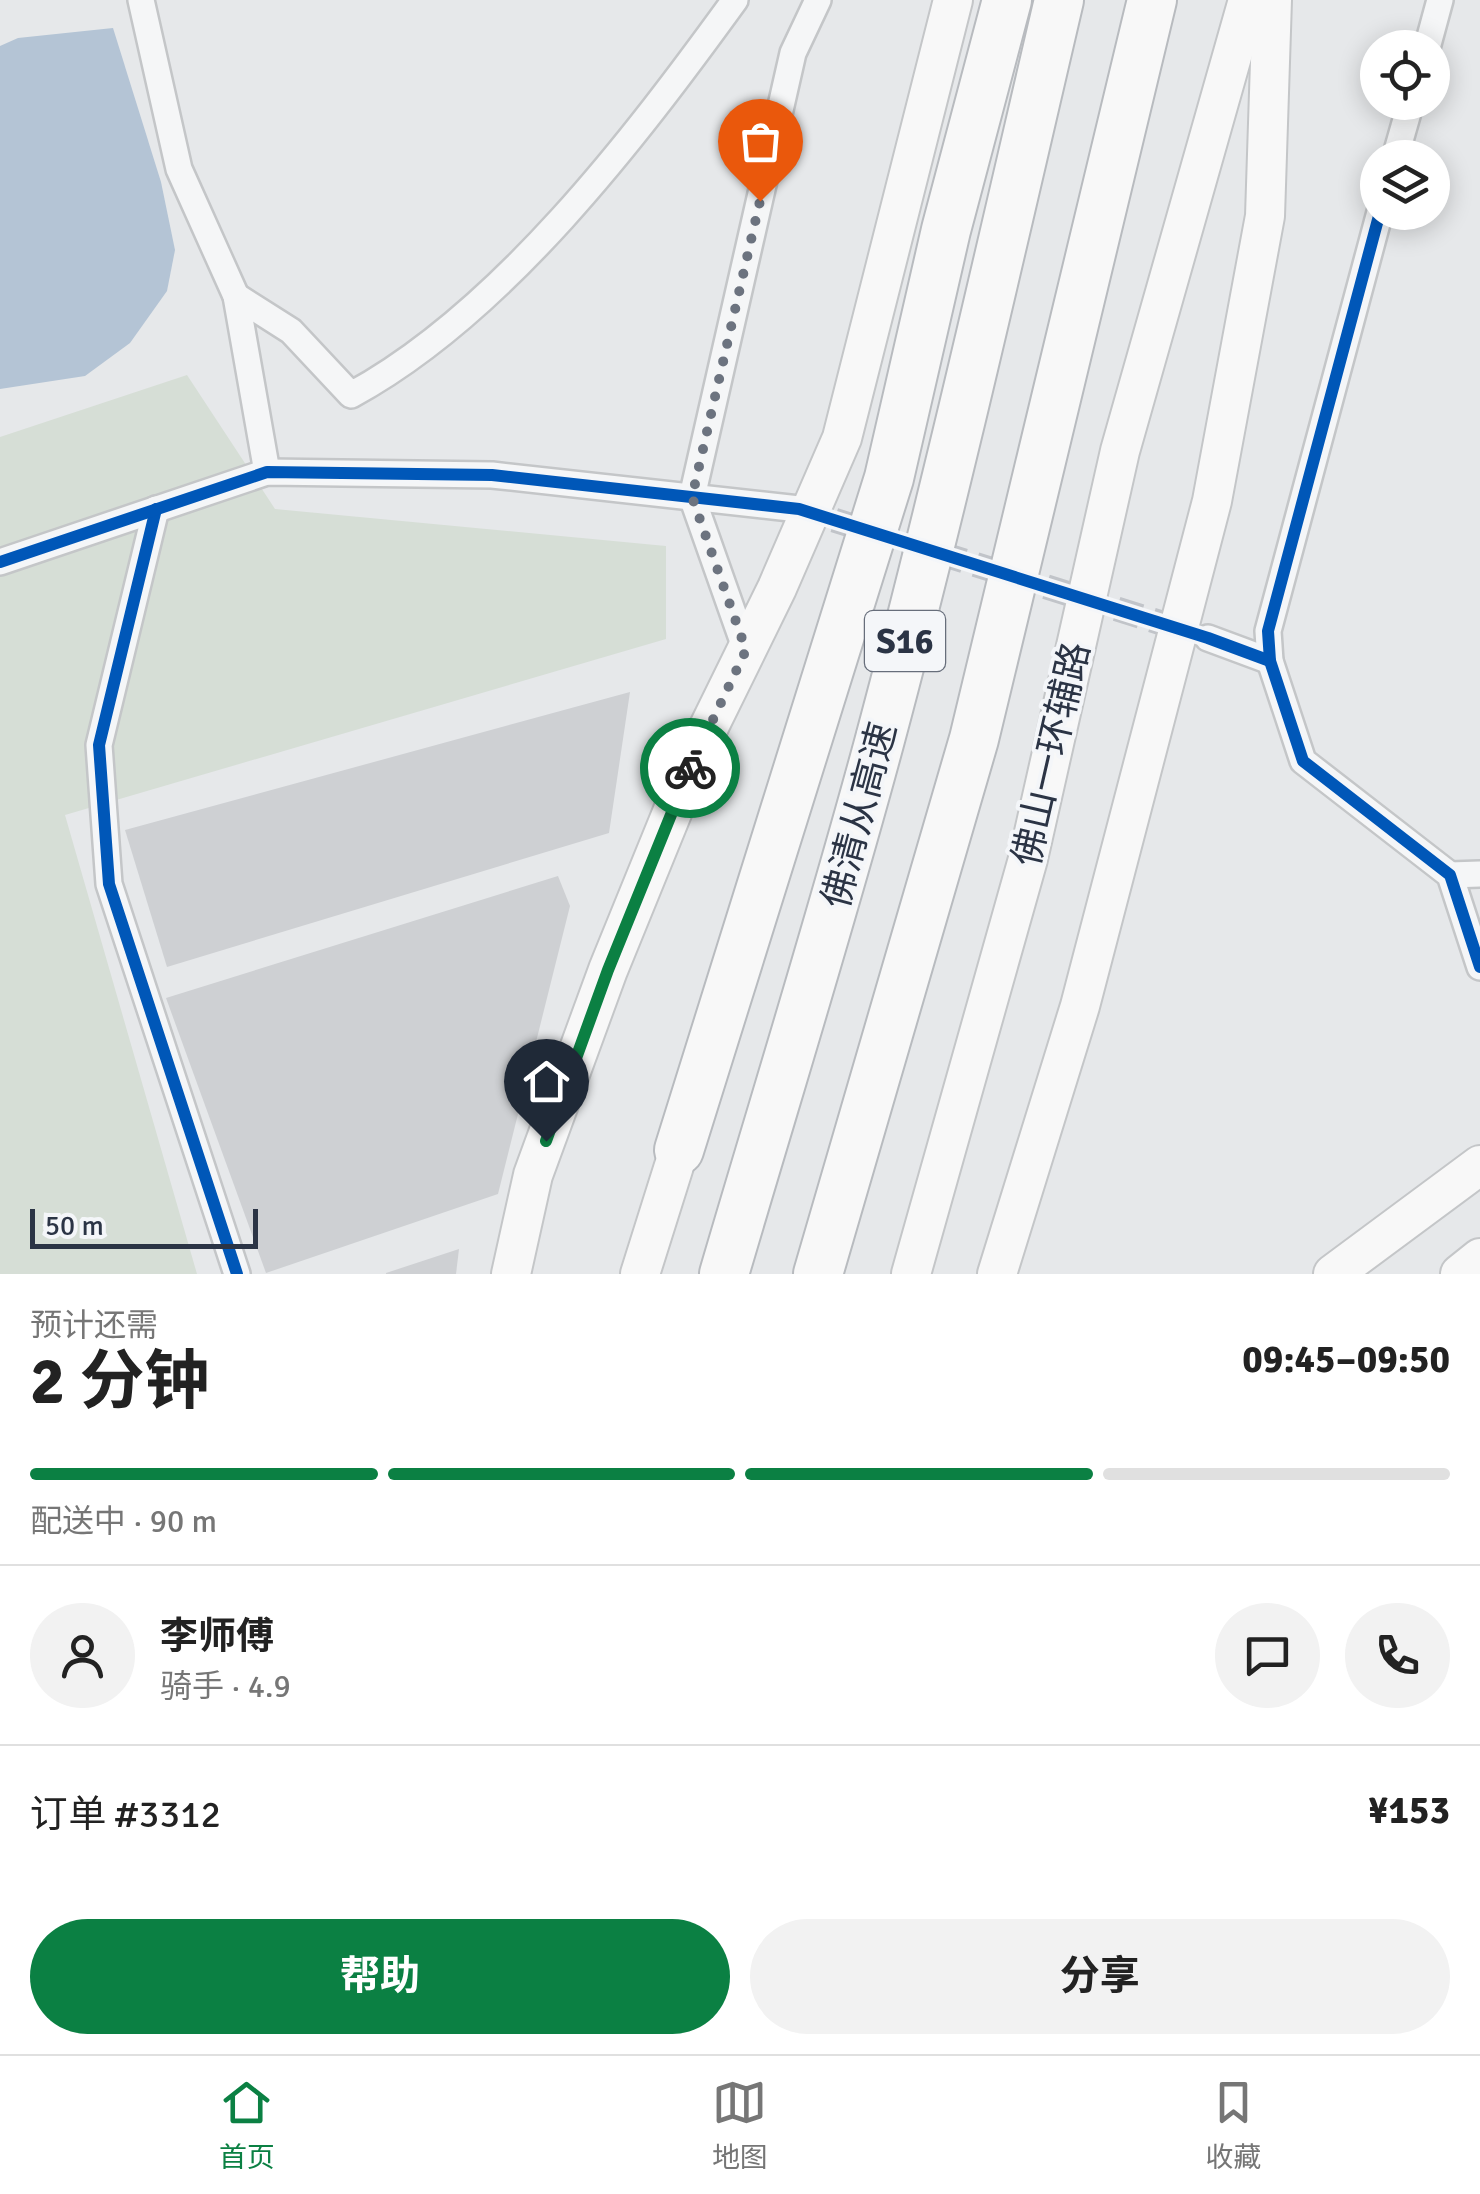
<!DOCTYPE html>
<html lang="zh">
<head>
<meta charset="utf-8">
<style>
	:root { --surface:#fff; --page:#f2f2f2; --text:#222; --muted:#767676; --line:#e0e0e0; --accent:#0b8043 }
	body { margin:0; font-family:Signika,"Noto Sans SC",sans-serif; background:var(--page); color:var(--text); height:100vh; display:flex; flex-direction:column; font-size:38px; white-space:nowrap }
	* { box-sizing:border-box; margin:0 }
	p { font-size:32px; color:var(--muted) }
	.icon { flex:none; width:55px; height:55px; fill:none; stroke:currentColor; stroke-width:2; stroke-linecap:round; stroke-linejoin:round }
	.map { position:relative; height:1274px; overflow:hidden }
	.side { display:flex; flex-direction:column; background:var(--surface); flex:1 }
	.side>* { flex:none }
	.fabs { position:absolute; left:1360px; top:30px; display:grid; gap:20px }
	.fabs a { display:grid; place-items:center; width:90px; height:90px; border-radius:50%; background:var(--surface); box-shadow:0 5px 25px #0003; font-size:50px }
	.scale { position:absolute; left:30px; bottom:25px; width:228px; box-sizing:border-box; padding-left:10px; border:5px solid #2b3445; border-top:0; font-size:28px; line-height:35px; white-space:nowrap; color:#2b3445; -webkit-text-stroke:8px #f4f6f9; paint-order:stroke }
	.pin { position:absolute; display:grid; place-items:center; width:85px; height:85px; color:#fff; margin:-102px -42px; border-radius:50% 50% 50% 0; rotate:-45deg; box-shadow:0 0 10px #0007 }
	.pin .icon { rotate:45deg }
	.courier { position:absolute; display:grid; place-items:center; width:100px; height:100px; margin:-50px; border:8px solid #0b8043; border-radius:50%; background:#fff; color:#222; box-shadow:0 2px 12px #0007 }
	.headline em { font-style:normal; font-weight:700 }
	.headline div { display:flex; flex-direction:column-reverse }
	.headline { display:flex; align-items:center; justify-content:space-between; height:170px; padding:0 30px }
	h1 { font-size:65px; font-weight:700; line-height:75px }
	.bar { display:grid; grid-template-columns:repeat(4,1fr); gap:15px 10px; align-content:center; height:120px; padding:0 30px }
	.bar i { height:12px; border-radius:8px; background:var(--line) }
	.bar .active { background:var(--accent) }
	.bar p { grid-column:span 4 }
	.line { display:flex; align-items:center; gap:25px; padding:0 30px; border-top:2px solid var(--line) }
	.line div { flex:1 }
	.round { display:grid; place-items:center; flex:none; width:105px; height:105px; border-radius:52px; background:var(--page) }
	.primary-button { display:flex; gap:20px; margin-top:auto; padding:20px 30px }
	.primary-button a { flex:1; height:115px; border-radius:60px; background:var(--accent); color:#fff; font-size:40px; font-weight:700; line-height:115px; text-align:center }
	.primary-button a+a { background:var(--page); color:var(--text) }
	.tabs { display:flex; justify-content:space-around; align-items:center; height:140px; border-top:2px solid var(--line); background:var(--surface); font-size:28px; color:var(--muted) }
	.tabs a { display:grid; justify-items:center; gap:5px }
	.tabs .active { color:var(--accent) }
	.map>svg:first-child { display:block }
</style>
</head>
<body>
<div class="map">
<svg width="1480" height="1274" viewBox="0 0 1480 1274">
	<rect width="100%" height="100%" fill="#e6e8ea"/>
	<path fill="#d6ded6" d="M187,375L275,509L666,546V639L65,815L197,1274H0V437Z"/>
	<path fill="#b4c4d5" d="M113,28L161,182L175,250L167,291L130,343L85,376L0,389V46L18,38Z"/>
	<g fill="#ced0d3">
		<path d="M630,692L609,833L167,967L125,830Z"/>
		<path d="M558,876L570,906L498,1194L266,1273L166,998Z"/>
		<path d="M459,1249L456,1274H386V1273Z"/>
	</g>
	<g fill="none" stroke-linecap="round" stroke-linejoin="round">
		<path stroke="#c1c4c9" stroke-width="25" stroke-dasharray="25 12" stroke-linecap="butt" d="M799,509L1190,632"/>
		<defs>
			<g id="street">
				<path d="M141,0L179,169L236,296L267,472"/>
				<path d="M1427,48L1440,0"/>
				<path d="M1395,158L1411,102"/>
				<path d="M1380,212L1268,631L1270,661L1303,761L1450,875L1480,967"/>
				<path d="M236,296L291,331L351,395C502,313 635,138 735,0"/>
				<path d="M156,509L99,745L109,884L237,1274"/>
				<path d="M0,562L267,472L492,475L799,509"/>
				<path d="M1208,638L1270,661"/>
				<path d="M746,650L692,497L793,53L818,0"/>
				<path d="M1450,875L1480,874"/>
			</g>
			<g id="secondary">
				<path d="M511,1274L533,1175L608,970L698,749L777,588L842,438L953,0"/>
				<path d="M640,1274L679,1150"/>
				<path d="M911,1274L1028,859L1120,451L1248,0"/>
				<path d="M997,1274L1080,1006L1212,501L1265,216L1272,0"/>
				<path d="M1333,1274L1480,1165"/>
				<path d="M1460,1274L1480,1258"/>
			</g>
			<g id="highway">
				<path d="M679,1150L889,478L946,230L1007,0"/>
				<path d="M724,1274C776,1097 831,921 879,743C945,497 1001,248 1059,0"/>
				<path d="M818,1274L974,739L1152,0"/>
			</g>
		</defs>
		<use href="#street" stroke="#c4c6c8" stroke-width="30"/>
		<use href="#secondary" stroke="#c4c6c8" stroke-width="42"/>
		<use href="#highway" stroke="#b8bbbf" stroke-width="52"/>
		<use href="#street" stroke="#f5f6f7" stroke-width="25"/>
		<use href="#secondary" stroke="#f8f8f8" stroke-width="38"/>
		<use href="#highway" stroke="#f8f8f8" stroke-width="48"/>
		<defs>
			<g id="cycleway">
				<path d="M1380,212L1268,631L1270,661L1303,761L1450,875L1480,967"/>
				<path d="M156,509L99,745L109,884L237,1274"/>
				<path d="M0,562L267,472L492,475L799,509L1208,638L1270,661"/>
			</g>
		</defs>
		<use href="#cycleway" stroke="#f4f6f9" stroke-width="19"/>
		<use href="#cycleway" stroke="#0057b8" stroke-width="12"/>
	</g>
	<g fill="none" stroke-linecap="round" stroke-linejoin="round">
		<path stroke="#6c737f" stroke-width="10" stroke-dasharray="0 18" d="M690,768L746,650L692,497L760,201"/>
		<path stroke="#0b8043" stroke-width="12" d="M546,1141L608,970L690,768"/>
	</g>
	<g text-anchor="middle" stroke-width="8" stroke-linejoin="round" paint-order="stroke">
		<rect fill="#f4f6f9" stroke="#676e7b" stroke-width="2.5" x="865" y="611" width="80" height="60" rx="8"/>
		<g font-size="35" font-weight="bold" fill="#2b3445">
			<text x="905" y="653">S16</text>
		</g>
		<g font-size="38" fill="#2b3445" stroke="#f4f6f9">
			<text transform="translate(1051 754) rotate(-77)" y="13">佛山一环辅路</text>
			<text transform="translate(859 815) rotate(-75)" y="13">佛清从高速</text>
		</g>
	</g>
</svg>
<div class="fabs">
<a><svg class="icon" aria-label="locate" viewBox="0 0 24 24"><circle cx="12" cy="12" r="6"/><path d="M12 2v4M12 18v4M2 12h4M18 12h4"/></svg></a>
<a><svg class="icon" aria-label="layers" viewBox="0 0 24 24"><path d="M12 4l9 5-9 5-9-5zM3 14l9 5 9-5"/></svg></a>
</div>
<div class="scale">50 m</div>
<div class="pin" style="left:760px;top:201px;background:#ea580c"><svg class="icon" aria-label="bag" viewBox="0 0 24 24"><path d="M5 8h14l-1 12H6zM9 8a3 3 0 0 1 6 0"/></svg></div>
<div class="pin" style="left:546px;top:1141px;background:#1f2937"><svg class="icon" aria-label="home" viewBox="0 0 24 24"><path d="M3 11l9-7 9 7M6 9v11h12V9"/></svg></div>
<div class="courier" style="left:690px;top:768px"><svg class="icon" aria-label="bike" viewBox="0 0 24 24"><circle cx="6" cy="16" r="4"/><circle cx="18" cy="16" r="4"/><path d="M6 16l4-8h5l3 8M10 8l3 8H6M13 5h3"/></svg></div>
</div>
<section class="side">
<div class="headline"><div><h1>2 分钟</h1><p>预计还需</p></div><em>09:45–09:50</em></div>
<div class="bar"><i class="active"></i><i class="active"></i><i class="active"></i><i></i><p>配送中 · 90 m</p></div>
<div class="line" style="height:180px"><a class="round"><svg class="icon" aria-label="person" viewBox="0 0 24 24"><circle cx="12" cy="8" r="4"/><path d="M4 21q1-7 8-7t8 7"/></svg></a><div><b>李师傅</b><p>骑手 · 4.9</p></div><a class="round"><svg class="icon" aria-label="chat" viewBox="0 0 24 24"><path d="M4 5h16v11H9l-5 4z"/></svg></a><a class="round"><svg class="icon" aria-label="phone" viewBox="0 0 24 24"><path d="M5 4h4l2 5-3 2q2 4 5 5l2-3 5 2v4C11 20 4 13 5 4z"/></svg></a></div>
<div class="line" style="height:130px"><div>订单 #3312</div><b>¥153</b></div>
<div class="primary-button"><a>帮助</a><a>分享</a></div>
</section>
<nav class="tabs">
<a class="active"><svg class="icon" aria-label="home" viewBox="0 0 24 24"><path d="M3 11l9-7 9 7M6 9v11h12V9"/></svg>首页</a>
<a><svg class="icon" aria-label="map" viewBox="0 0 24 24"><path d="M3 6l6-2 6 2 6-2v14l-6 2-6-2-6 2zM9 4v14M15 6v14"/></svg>地图</a>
<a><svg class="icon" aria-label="saved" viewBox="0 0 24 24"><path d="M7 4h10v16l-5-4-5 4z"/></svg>收藏</a>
</nav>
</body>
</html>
